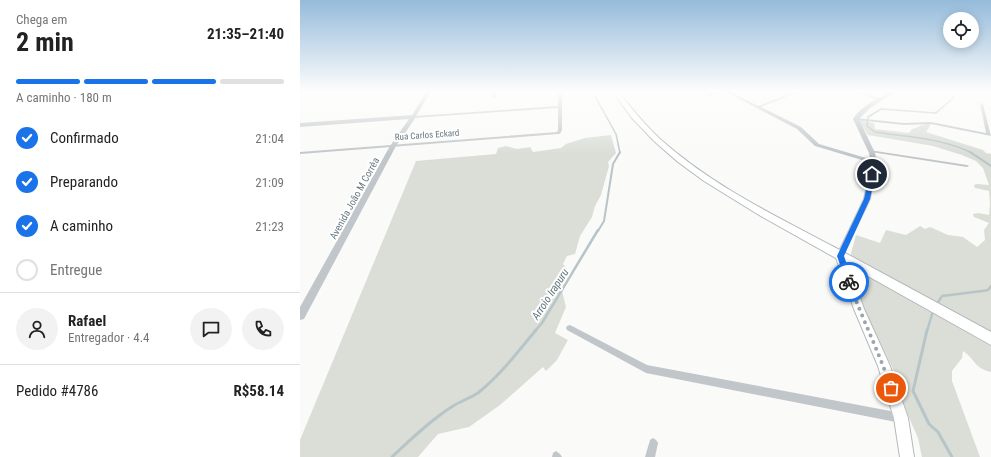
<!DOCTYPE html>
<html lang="pt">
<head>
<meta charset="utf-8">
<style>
	:root { --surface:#fff; --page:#f2f2f2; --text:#222; --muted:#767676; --line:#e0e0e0; --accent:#1a73e8 }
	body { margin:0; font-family:"Roboto Condensed",sans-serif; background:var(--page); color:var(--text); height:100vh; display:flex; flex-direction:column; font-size:15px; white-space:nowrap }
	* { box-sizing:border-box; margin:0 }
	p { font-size:13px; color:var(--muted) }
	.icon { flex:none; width:22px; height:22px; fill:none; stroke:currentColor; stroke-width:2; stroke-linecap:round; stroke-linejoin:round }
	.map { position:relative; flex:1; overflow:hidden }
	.panel { display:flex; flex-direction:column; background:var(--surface); width:300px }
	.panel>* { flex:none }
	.fabs { position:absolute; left:643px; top:12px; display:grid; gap:8px }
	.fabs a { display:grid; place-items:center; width:36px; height:36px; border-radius:50%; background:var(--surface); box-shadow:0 2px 10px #0003; font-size:20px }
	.pin { position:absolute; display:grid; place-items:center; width:34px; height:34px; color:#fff; margin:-17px; border:2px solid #fff; border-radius:50%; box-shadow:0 1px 4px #0007 }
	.courier { position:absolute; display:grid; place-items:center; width:40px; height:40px; margin:-20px; border:3px solid #1a73e8; border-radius:50%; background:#fff; color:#222; box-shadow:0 1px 5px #0007 }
	.headline em { font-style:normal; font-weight:700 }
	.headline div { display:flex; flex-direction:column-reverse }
	.headline { display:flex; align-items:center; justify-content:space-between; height:68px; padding:0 16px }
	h1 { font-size:26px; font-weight:700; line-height:30px }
	.bar { display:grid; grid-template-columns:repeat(4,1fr); gap:6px 4px; align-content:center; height:48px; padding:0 16px }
	.bar i { height:5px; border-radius:3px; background:var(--line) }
	.bar .active { background:var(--accent) }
	.bar p { grid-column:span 4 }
	.line { display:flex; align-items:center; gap:10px; padding:0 16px; border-top:1px solid var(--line) }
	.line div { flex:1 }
	.round { display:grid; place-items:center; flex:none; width:42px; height:42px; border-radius:21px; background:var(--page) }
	ol { padding:0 16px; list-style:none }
	li { display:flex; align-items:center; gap:12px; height:44px }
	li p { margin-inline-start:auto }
	li .icon { padding:4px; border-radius:50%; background:var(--accent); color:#fff; stroke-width:4 }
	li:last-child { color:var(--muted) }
	li i { width:22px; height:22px; border:2px solid var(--line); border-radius:50% }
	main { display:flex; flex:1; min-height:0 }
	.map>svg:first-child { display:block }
</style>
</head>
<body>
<main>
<section class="panel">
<div class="headline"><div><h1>2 min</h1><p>Chega em</p></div><em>21:35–21:40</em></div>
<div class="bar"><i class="active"></i><i class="active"></i><i class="active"></i><i></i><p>A caminho · 180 m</p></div>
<ol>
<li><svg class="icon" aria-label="check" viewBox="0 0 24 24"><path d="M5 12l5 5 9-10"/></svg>Confirmado<p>21:04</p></li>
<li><svg class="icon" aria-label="check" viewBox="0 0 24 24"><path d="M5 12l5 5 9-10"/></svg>Preparando<p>21:09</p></li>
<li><svg class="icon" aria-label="check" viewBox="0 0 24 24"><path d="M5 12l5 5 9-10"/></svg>A caminho<p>21:23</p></li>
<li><i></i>Entregue</li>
</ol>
<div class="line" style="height:72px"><a class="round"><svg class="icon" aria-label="person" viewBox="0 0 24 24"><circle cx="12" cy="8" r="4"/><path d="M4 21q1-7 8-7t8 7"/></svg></a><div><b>Rafael</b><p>Entregador · 4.4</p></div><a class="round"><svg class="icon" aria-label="chat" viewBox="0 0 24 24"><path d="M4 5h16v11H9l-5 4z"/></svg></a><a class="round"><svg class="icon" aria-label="phone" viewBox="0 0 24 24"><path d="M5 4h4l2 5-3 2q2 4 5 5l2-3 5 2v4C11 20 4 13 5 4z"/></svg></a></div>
<div class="line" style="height:52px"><div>Pedido #4786</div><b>R$58.14</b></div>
</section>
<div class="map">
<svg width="691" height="457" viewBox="0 0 691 457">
	<rect width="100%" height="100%" fill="#fafaf8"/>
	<g fill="#daded7">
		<path d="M559,120L574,123L575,129L609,133L612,129C619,128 623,123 631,124L626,132L683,150L686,153L691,154V333L551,257V253L556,235L580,243L586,230L606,235L620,226L625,229L630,227L648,235L663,237L677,247L685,240L684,230L689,223L674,217L673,214L678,213L689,215L690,203L689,191L675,188L674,185L677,184L689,185L683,168L676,161L662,155L633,146L568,135Z"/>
		<path d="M311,135L316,153L308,162L309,166L301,195L295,206L292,217L280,236L275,254L267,256L263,264L267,269L261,287L266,307L255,333L268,340L257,360L246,371L243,367L200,405L169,427L138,434L118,457H0V440L116,161L196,154L198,148L206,146L217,149L230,147L233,152L261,148L266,144L285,138Z"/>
		<path d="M557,273L570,277L691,346V372C674,368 675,359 663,351L662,358L652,371V381L680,457H622L618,438L607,413L593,369L560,300L554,279Z"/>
	</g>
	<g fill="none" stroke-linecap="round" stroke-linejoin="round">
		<g stroke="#b8c5c8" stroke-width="1.5">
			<path d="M292,91L316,134L320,153"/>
			<path d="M655,91L653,98L636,113L581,109L568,117L567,126L575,132C607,137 642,138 672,153"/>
		</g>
		<g stroke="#b8c5c8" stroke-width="2">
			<path d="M670,152L691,166"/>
			<path d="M298,231L304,221L313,164L320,152"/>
		</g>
		<g stroke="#b8c5c8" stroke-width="2.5">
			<path d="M637,304L642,296L682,291L688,290L691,286"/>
			<path d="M235,331L242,323L298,230"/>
			<path d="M627,331L633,311"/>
		</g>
		<g stroke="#b8c5c8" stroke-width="3">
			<path d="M627,330L613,391L629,424L638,432L652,457"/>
			<path d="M92,457C110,440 132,419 153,406C161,401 170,398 178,393C200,375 218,352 236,330"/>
		</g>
		<defs>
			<path id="secondary" d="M540,251L543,252L545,255L564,309L590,366L608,418L614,457H600L594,418L578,366L554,309L535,255L537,252Z"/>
			<path id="primary" d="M312,91H318C331,108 344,124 360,139C411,185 474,215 534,247C586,275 639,304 691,332V345L459,215L404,181L378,162L354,141L332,118Z"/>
		</defs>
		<use href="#secondary" stroke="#b4babe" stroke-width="2"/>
		<use href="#primary" stroke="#b3b9bc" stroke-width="2"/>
		<g fill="#c1c6ca" fill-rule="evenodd">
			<path d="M127,91H151L149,92L130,93L116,116L258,106V91H262V130L260,134H258L0,154V152L257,132L258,130V108L112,118L111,117Z"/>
			<path d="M193,91H197L196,97L194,98L192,97Z"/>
			<path d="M416,91H422L409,96L406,95Z"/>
			<path d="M424,91H429L458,106L496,91H501L461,107L501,127L519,144L576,161V162L574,163H572L515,146L497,129Z"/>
			<path d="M556,91H561L582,100L579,101Z"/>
			<path d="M680,103L683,104L691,136L631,124L604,125L556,120L554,119L556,118L604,123L631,122L686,133Z"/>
			<path d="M569,150L667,165L669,166L667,167L571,152H569Z"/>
			<path d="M270,325L347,365L601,413L604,415L606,418L604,421L601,423L346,373L267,330L266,328L267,326Z"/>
			<path d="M353,438L356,440L358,443L355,457H345L350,440Z"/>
			<path d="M256,451L260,454L262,457H252L253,453Z"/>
		</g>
		<g fill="#c1c6ca" fill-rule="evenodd">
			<path d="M591,91H597L570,108L559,119L575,153L577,162L571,199L543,257H537L536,255L563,199L571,162L569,153L553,119C562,105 578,99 591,91Z"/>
			<path d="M113,115L116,117L96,146L4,319L0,320V307L90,146L109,119L0,127V123Z"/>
		</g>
		<use href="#secondary" fill="#fff" fill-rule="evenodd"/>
		<use href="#primary" fill="#fff" fill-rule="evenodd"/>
	</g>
	<linearGradient id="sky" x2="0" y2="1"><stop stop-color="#95bbdb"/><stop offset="0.59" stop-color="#fdfdfc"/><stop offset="1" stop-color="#fdfdfc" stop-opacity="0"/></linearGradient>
	<rect width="691" height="155" fill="url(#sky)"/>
	<path fill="#1a73e8" d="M570,173L575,174L570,199L544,256L553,282L549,285L546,282L537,256L564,199Z"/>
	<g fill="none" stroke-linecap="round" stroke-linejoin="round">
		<path stroke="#9aa6ab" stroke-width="4" stroke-dasharray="0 7.2" d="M549,282C562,318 579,352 591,388"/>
	</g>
	<g text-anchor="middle" stroke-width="4" stroke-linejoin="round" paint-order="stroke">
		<g font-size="9" fill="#667882" stroke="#fff">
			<text transform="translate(127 135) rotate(-4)" y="3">Rua Carlos Eckard</text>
		</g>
		<g font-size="10" fill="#667882" stroke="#fff">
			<text transform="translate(54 198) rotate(-61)" y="4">Avenida João M Corrêa</text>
		</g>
		<g font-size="11" font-style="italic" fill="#60767c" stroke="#fff">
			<text transform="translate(250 294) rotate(-57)" y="4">Arroio Irapuru</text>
		</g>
	</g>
</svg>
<div class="fabs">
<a><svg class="icon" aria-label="locate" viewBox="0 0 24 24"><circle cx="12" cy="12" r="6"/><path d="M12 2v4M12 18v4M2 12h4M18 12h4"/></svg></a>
</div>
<div class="pin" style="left:591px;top:388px;background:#ea580c"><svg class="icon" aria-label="bag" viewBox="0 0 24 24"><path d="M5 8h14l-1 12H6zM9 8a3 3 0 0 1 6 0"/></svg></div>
<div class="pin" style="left:572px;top:174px;background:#1f2937"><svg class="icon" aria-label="home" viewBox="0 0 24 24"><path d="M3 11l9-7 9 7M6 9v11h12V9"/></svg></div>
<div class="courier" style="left:549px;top:282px"><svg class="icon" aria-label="bike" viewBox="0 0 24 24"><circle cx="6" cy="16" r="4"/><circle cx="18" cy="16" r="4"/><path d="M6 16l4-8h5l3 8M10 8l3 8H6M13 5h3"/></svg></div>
</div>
</main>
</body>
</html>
